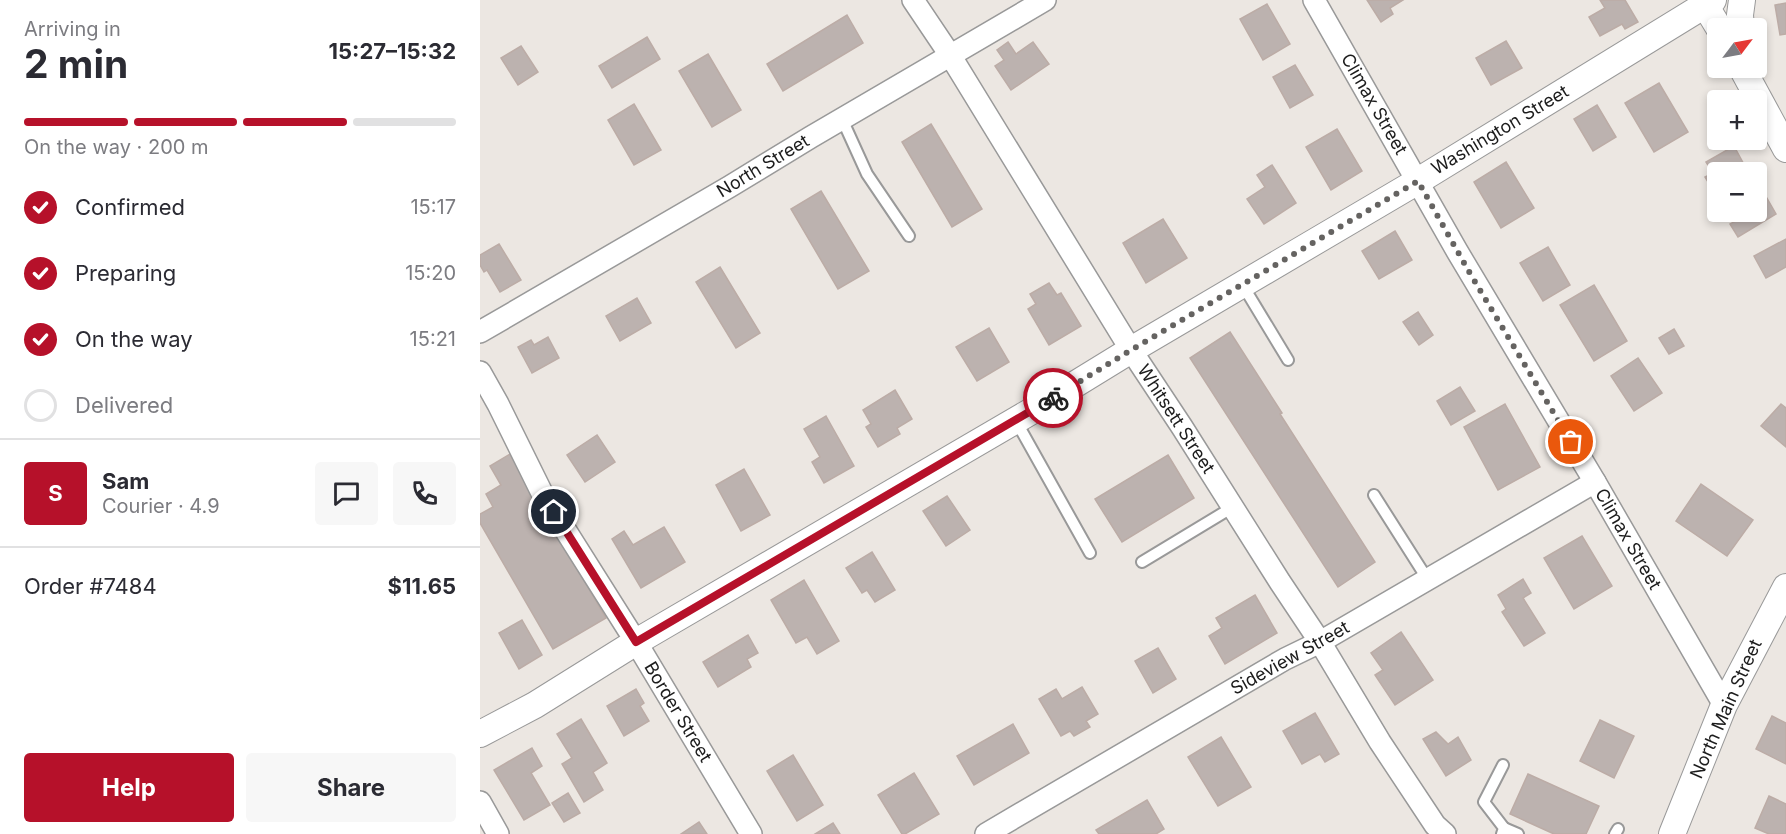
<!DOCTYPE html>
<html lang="en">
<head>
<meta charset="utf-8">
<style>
	:root { --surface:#fff; --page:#f7f7f7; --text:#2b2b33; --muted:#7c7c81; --line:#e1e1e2; --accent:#b6112a }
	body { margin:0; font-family:Inter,sans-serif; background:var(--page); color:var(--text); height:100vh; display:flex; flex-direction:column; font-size:22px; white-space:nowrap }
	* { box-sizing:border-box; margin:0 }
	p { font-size:20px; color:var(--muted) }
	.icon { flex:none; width:33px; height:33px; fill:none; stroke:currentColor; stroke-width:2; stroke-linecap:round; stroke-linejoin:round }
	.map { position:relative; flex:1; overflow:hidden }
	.details { display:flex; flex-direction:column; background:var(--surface); width:480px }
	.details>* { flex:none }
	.needle { width:39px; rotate:58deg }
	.buttons { position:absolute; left:1227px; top:18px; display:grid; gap:12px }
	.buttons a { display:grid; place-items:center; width:60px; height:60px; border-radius:6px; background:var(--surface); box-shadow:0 3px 9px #0003; font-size:30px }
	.pin { position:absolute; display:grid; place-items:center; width:51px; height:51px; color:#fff; margin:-26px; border:3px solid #fff; border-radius:50%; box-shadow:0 2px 6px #0007 }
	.courier { position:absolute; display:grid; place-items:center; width:60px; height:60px; margin:-30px; border:4px solid #b6112a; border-radius:50%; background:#fff; color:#222; box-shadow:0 2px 8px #0007 }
	.overview em { font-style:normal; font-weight:700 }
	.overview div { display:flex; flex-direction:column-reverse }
	.overview { display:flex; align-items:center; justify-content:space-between; height:102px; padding:0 24px }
	h1 { font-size:39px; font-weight:700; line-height:45px }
	.bar { display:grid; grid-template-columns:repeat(4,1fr); gap:9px 6px; align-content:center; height:72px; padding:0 24px }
	.bar i { height:8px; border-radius:4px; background:var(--line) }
	.bar .current { background:var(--accent) }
	.bar p { grid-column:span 4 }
	.line { display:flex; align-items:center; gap:15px; padding:0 24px; border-top:2px solid var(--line) }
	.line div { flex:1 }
	.round { display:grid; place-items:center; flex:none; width:63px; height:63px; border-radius:6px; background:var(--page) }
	ol { padding:0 24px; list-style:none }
	li { display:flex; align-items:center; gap:18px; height:66px }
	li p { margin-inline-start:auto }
	li .icon { padding:6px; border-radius:50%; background:var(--accent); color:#fff; stroke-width:4 }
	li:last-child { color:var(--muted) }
	li i { width:33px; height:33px; border:3px solid var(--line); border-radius:50% }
	.primary-button { display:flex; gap:12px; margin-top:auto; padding:12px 24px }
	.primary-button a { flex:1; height:69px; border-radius:6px; background:var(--accent); color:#fff; font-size:24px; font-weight:700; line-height:69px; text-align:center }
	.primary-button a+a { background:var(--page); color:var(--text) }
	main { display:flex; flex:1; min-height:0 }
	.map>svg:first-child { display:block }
</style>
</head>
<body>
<main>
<section class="details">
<div class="overview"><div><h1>2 min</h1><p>Arriving in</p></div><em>15:27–15:32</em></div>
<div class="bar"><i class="current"></i><i class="current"></i><i class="current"></i><i></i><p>On the way · 200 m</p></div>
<ol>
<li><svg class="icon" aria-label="check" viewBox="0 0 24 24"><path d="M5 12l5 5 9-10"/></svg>Confirmed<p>15:17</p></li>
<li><svg class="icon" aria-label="check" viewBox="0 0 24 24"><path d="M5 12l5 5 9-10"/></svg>Preparing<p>15:20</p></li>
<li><svg class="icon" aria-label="check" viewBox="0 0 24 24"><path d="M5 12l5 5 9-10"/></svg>On the way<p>15:21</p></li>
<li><i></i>Delivered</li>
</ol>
<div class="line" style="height:108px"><b class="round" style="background:var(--accent);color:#fff">S</b><div><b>Sam</b><p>Courier · 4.9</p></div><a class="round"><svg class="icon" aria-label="chat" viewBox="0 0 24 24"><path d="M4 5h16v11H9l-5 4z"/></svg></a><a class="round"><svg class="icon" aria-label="phone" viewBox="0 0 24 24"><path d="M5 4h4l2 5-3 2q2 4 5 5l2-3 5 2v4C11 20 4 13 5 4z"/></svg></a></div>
<div class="line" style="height:78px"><div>Order #7484</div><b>$11.65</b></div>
<div class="primary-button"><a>Help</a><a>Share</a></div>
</section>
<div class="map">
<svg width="1306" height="834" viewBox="0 0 1306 834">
	<rect width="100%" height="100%" fill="#ece7e2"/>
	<g fill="#bcb2af" stroke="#bcaca6" stroke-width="1.5">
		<path d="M887,0H923L910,8L913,14L901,22Z"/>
		<path d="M1120,0H1145L1158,22L1145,29L1142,24L1120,36L1109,17L1125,8Z"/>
		<path d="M1306,3V34L1300,35L1295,5Z"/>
		<path d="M787,4L810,44L783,60L760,19Z"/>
		<path d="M367,15L383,43L303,91L287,64Z"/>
		<path d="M167,37L180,59L132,88L119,66Z"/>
		<path d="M1026,41L1042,68L1011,85L996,58Z"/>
		<path d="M528,42L536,54L553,42L569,64L531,90L515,66L524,60L517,50Z"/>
		<path d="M41,46L58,72L38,85L21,58Z"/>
		<path d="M228,54L261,110L232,127L199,71Z"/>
		<path d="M815,65L833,95L810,108L793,77Z"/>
		<path d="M1179,83L1208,132L1174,152L1145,103Z"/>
		<path d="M154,104L181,150L154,165L128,120Z"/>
		<path d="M1117,105L1136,137L1113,151L1094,119Z"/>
		<path d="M451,124L502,209L472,227L422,142Z"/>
		<path d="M857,129L882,171L851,190L826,147Z"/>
		<path d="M1254,146L1267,170L1263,172H1238V187L1233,190L1225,177L1233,173L1226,162Z"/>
		<path d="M1026,162L1054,208L1021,228L994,182Z"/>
		<path d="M792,165L816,203L784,224L767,199L785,187L777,175Z"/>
		<path d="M341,191L389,271L358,289L311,209Z"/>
		<path d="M1284,193L1296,214L1258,237L1250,224L1263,217L1260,212H1276V197Z"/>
		<path d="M683,219L707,258L666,283L643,243Z"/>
		<path d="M915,231L932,260L899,279L882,251Z"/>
		<path d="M1306,239V267L1286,278L1274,256Z"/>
		<path d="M19,244L41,280L20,292L7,270L4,272L0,265V255Z"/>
		<path d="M1068,247L1090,285L1063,301L1040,263Z"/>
		<path d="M240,267L280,333L256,348L216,282Z"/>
		<path d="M569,283L577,295L581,293L601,326L569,345L548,309L556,304L550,294Z"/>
		<path d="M1114,285L1147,341L1114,361L1080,305Z"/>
		<path d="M157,298L171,323L140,341L126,316Z"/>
		<path d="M938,312L953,335L939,345L923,322Z"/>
		<path d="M509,328L529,362L497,381L476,347Z"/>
		<path d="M1194,329L1204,346L1189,354L1179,338Z"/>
		<path d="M750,332L802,413L800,414L895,562L858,587L710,358Z"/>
		<path d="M68,337L79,358L52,373L38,347L51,340L54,345Z"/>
		<path d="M1158,358L1182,393L1154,411L1131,376Z"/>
		<path d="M980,387L995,411L971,425L957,401Z"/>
		<path d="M415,390L432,419L417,428L420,434L398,447L386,427L391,424L383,410Z"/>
		<path d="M1025,404L1060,467L1018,490L984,427Z"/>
		<path d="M1301,404L1306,408V447L1281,426Z"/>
		<path d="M346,416L374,466L344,483L332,462L340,457L324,429Z"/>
		<path d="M117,435L135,462L105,482L87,455Z"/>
		<path d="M30,454L126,618L73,649L0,523V514L13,507L6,494L21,485L10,466Z"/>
		<path d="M688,455L714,498L642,542L615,499Z"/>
		<path d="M264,469L290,515L261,531L236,485Z"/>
		<path d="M1221,484L1273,520L1247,556L1196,521Z"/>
		<path d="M467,496L490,530L466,546L443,511Z"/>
		<path d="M184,527L205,562L161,588L132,539L144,531L153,545Z"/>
		<path d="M1102,536L1132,586L1094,609L1064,558Z"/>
		<path d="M392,552L415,590L395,602L387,590L382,593L366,568Z"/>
		<path d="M1043,579L1051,593L1043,598L1065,633L1044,646L1022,612L1026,609L1018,595Z"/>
		<path d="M324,580L359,641L337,654L327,637L316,643L291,600Z"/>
		<path d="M775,595L797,633L745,664L729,636L742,628L736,618Z"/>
		<path d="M42,620L62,655L39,669L19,633Z"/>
		<path d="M921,632L953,680L915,705L895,675L903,670L891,653Z"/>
		<path d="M268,635L278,653L267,659L271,667L238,687L223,662Z"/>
		<path d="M678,648L696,679L673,693L655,661Z"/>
		<path d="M602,687L618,714L606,721L610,727L594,736L590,731L581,736L559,699L576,689L582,699Z"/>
		<path d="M156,689L164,703L160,706L169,721L144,736L127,706Z"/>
		<path d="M835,713L859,754L845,762L840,754L822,764L803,731Z"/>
		<path d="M1292,716L1306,723V764L1276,749Z"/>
		<path d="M101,719L127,763L113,772L123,790L104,802L82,764L92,758L77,734Z"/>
		<path d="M1120,720L1154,736L1134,778L1100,761Z"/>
		<path d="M533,724L549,753L494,785L477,756Z"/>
		<path d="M956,732L968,744L978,737L991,760L966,776L943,739Z"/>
		<path d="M741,737L771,787L738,806L708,757Z"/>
		<path d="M52,748L62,766L51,773L70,805L44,820L14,770Z"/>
		<path d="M313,755L343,805L317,821L287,771Z"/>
		<path d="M434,773L459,814L425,834H422L398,795Z"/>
		<path d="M1048,774L1119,806L1106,834H1074L1030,814Z"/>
		<path d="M88,793L100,813L84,822L72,803Z"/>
		<path d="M1289,796L1306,804V834H1289L1275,828Z"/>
		<path d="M667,800L684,829L676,834H619L616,830Z"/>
		<path d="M219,822L227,834H201Z"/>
		<path d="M353,823L360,834H335Z"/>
	</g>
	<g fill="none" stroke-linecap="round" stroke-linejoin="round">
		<defs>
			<g id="service">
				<path d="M362,119L387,174L429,236"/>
				<path d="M762,284L808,360"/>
				<path d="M536,421L610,553"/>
				<path d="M894,495L948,580"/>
				<path d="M662,562L753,507"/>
				<path d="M1024,828L1038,834"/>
				<path d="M1022,834L1024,828L1004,802L1023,765"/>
				<path d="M1135,834L1138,829"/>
			</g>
			<g id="minor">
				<path d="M433,0L470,55L651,350L702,427L800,582L840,642L900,742L955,825L965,834"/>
				<path d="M834,0L977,251L1115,482L1244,705"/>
				<path d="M0,332L249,187L331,137L565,0"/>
				<path d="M0,372L18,404L62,493L156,642L271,834"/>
				<path d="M0,802L18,834"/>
				<path d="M506,834L805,659L840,642L1115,482"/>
			</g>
			<g id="tertiary">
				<path d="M1222,0L1239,28"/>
				<path d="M1261,28L1260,15L1262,0"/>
				<path d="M1262,68L1306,149"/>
				<path d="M0,734L55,705L156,642L550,412L651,350L938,181L1233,0"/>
				<path d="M1192,834L1244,705L1306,587"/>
			</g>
		</defs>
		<use href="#service" stroke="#999" stroke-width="14"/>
		<use href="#minor" stroke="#999" stroke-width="24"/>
		<use href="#tertiary" stroke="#999" stroke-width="28"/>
		<use href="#service" stroke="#fff" stroke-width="10"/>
		<use href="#minor" stroke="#fff" stroke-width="21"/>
		<use href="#tertiary" stroke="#fff" stroke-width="26"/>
	</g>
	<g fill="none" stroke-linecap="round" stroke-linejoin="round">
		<path stroke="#656361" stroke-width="6" stroke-dasharray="0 10.8" d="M573,398L651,350L938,181L988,270L1091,442"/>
		<path stroke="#b6112a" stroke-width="8" d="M74,512L156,642L573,398"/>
	</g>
	<g text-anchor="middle" stroke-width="5" stroke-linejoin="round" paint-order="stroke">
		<g font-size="18" fill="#1c1c1c" stroke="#fff">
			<text transform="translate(894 104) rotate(60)" y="6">Climax Street</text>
			<text transform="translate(1020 130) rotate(-31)" y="6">Washington Street</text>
			<text transform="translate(283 166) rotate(-31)" y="6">North Street</text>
			<text transform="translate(696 419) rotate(57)" y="6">Whitsett Street</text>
			<text transform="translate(1148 539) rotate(60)" y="6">Climax Street</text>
			<text transform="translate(810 658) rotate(-29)" y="6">Sideview Street</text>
			<text transform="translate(1246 709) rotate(-66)" y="6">North Main Street</text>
			<text transform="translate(198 712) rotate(59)" y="6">Border Street</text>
		</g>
	</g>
</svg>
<div class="buttons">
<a><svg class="needle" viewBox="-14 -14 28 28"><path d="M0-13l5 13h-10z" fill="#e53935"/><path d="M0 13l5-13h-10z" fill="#7c7c81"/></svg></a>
<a>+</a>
<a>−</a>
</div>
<div class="pin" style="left:1091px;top:442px;background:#ea580c"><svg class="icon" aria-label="bag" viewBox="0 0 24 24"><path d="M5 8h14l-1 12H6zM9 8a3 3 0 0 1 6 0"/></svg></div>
<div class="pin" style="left:74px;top:512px;background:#1f2937"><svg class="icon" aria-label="home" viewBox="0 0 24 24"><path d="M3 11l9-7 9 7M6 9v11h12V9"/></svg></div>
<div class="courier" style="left:573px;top:398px"><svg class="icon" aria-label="bike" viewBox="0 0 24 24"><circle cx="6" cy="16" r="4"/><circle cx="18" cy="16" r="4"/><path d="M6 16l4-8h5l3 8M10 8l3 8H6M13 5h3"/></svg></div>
</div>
</main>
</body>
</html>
